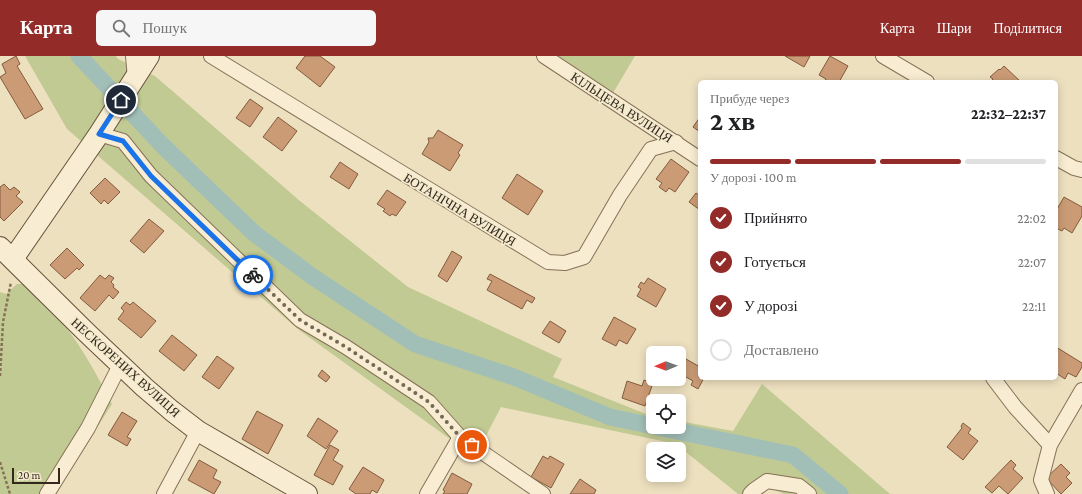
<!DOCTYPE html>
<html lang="uk">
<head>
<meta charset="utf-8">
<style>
	:root { --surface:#fff; --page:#f6f6f6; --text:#202124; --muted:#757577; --line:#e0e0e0; --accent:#932b29 }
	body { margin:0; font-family:"Crimson Pro",serif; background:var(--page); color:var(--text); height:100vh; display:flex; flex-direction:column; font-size:15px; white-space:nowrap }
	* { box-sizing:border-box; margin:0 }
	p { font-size:13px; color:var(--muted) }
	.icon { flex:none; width:22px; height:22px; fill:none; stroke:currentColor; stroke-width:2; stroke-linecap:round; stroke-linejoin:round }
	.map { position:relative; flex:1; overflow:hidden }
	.panel { position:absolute; left:698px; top:24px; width:360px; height:300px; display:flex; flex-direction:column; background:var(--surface); border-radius:6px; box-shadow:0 2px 10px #0003 }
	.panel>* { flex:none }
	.needle { width:26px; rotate:269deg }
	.controls { position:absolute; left:646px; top:290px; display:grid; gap:8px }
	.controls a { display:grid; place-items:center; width:40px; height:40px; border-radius:6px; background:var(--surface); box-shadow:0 2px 10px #0003; font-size:20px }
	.scale { position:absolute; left:12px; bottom:10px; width:48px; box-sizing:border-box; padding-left:4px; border:2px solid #34281c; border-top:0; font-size:11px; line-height:14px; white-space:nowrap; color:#34281c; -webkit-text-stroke:3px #f4eace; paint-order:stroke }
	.pin { position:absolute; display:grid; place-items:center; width:34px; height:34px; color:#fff; margin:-17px; border:2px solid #fff; border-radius:50%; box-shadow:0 1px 4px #0007 }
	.courier { position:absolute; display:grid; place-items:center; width:40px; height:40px; margin:-20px; border:3px solid #1a73e8; border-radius:50%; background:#fff; color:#222; box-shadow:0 1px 5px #0007 }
	.summary em { font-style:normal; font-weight:700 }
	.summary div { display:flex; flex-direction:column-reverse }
	.summary { display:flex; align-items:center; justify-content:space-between; height:68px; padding:0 12px }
	h1 { font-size:26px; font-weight:700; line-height:30px }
	.bar { display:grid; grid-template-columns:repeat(4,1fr); gap:6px 4px; align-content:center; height:48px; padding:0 12px }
	.bar i { height:5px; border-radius:3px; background:var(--line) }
	.bar .selected { background:var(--accent) }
	.bar p { grid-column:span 4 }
	ol { padding:0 12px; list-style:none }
	li { display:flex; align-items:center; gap:12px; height:44px }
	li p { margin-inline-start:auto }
	li .icon { padding:4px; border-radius:50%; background:var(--accent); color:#fff; stroke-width:4 }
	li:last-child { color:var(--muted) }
	li i { width:22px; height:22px; border:2px solid var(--line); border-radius:50% }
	header { display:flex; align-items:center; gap:24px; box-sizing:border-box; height:56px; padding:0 20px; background:var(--accent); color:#fff }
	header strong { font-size:19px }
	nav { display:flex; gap:22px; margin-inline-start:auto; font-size:14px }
	.search { width:280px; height:36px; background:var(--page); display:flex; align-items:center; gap:10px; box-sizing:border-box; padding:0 14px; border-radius:6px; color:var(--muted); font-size:15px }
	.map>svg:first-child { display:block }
</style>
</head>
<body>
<header>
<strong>Карта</strong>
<div class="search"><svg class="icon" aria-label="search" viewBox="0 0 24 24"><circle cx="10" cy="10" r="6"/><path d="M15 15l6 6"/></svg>Пошук</div>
<nav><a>Карта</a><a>Шари</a><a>Поділитися</a></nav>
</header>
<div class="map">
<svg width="1082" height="438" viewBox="0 0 1082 438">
	<rect width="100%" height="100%" fill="#ede0bf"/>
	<g fill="#c2ca93">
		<path d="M25,0H116L118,3L155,20L300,145L408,231L562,303L553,321L646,358L653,360V371H679V365L733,375L762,328L890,438H784L771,432L749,438H738L676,388L501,351L475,401L299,274L67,73Z"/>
		<path d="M558,0H635L613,37Z"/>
		<path d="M17,228H23C63,256 90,305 112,348L55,438H0V236L6,238Z"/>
	</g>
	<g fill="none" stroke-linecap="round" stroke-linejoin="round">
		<g stroke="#a2bfb7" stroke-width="17">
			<path d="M79,0L162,89L255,178L313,221L415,288L514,321L610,361L653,370"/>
			<path d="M657,371L793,399L840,438"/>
		</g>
	</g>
	<g fill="#ca9b75" stroke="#835b3e">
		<path d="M16,0L20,8L17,10L43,53L25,63L0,21L6,17L2,8Z"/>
		<path d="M305,0H320L335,11L320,31L296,12Z"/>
		<path d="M785,0H810L804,11Z"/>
		<path d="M830,0L848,10L839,26H824L826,23L819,19Z"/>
		<path d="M1004,10L1021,26H990L993,23L990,21L999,13L1000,14Z"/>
		<path d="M250,43L263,52L250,71L236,62Z"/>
		<path d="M278,61L297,75L282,95L263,81Z"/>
		<path d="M700,61V76L693,71Z"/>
		<path d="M438,74L463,89L458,97L460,99L450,115L422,98L429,86L428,82H433Z"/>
		<path d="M671,103L689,116L675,136L669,132L666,136L659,131L662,127L656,123Z"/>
		<path d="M340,106L358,118L349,133L330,121Z"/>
		<path d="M517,118L543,135L528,159L502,142Z"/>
		<path d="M105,122L120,136L108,148L104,144L101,148L90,137Z"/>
		<path d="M4,128L10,134L14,131L20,136L16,140L23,146L4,165L0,161V131Z"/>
		<path d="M387,134L406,146L396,160L392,158L390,160L383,155L385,153L377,148Z"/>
		<path d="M696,137L700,140V154L689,146Z"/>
		<path d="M1064,141L1082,151V160L1072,177L1064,172L1062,175L1056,172L1058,169L1056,168V155Z"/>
		<path d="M149,163L164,175L144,197L130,185Z"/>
		<path d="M67,192L84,209L79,214L77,212L65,223L50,209Z"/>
		<path d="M452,195L462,201L447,226L438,220Z"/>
		<path d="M490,218L535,242L532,247L527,244L522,253L487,234L492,225L487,223Z"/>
		<path d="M100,219L105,223L109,219L114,222L111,226L114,229L113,231L119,236L113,243L109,239L95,255L80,242Z"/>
		<path d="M648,222L666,233L656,251L637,240L641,233L638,231L641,226L644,228Z"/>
		<path d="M126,246L130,249L133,246L156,265L141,282L118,263L124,255L121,252Z"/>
		<path d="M614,261L636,273L627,288L619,284L616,290L602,283Z"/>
		<path d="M550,265L566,275L559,287L542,277Z"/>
		<path d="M172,279L197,299L184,315L159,295Z"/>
		<path d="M1056,291L1082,307V311L1076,321L1068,317L1065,323L1056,317Z"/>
		<path d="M217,300L234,312L219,333L202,321Z"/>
		<path d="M686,303L700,311V322H704L698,333L691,329L693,325L679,317Z"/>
		<path d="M322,314L330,321L326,326L318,320Z"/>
		<path d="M644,324L653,327L645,350L622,342L627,325L642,330Z"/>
		<path d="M257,355L283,369L268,398L242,383Z"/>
		<path d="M122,356L137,365L127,381L131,383L127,390L108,379Z"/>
		<path d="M318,362L338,375L326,393L307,380Z"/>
		<path d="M963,367L971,373L968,377L978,385L963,404L947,391L962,372L961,370Z"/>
		<path d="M330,389L339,394L333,404L343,410L333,429L314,419Z"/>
		<path d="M543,400L548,403L550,400L564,408L551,432L531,421Z"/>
		<path d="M199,404L217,414L213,422L221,426L214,438L188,424Z"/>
		<path d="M1011,404L1016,409L1013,413L1023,422L1008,438L999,430L992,437L985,431Z"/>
		<path d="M1061,408L1070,417L1066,421L1072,427L1061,438L1046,422Z"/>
		<path d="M363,411L384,424L377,437L372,434L370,438H356L349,433Z"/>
		<path d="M452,417L472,428L467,438H443L445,435L443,434Z"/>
		<path d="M580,423L596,434L594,438H570Z"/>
	</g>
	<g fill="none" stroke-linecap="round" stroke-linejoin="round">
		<defs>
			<g id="street">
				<path d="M133,0L135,22"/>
				<path d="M211,0L548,206L565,207L584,201L620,139L651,93L676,86"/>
				<path d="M544,0L700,103"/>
				<path d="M883,0L927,26"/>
				<path d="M99,78L123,85L151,120L300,264L346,291L429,346L460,381L543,438"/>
				<path d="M1056,102L1074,112L1082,114"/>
				<path d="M993,322L1015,351L1050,389"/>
				<path d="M47,438L88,372L120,309"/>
				<path d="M164,438L198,375"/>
				<path d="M427,438L460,381"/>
				<path d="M750,438L754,434L767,425L799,430L809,438"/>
				<path d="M1047,438L1041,424L1050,389L1082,334"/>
			</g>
			<g id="secondary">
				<path d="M0,191L86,276L144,331L172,355L198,375L307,438"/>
				<path d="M13,203L99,78L149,0"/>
			</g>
		</defs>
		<use href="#street" stroke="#857158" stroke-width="16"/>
		<use href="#secondary" stroke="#66523b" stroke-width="22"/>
		<g stroke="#857158" stroke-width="2.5" stroke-dasharray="3 2" stroke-linecap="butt">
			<path d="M0,320L3,266L11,226"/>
			<path d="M0,406L10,438"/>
		</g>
		<use href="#street" stroke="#f8edd2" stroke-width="14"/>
		<use href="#secondary" stroke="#f8edd2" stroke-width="20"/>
	</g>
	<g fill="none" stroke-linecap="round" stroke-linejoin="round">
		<path stroke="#756855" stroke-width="4" stroke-dasharray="0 7.2" d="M253,219L300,264L346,291L429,346L460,381L472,389"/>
		<path stroke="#1a73e8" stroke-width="5" d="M121,44L99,78L123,85L151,120L253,219"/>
	</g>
	<g text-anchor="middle" stroke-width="3.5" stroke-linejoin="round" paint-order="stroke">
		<g font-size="13" fill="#34281c" stroke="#f4eace">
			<text transform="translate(622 51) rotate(33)" y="5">КІЛЬЦЕВА ВУЛИЦЯ</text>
			<text transform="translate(460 153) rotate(31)" y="5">БОТАНІЧНА ВУЛИЦЯ</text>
			<text transform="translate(126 311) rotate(42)" y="5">НЕСКОРЕНИХ ВУЛИЦЯ</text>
		</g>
	</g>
</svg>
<div class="controls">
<a><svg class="needle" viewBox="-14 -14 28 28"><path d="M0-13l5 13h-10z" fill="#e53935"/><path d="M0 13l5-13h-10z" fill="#757577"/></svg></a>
<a><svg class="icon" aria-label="locate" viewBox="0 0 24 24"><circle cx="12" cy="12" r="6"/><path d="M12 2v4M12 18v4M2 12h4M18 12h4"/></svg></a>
<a><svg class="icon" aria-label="layers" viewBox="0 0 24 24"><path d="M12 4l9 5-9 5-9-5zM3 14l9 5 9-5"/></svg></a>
</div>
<div class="scale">20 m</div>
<div class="pin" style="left:472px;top:389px;background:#ea580c"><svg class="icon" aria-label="bag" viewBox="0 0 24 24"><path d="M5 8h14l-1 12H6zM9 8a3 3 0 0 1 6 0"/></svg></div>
<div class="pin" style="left:121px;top:44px;background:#1f2937"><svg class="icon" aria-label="home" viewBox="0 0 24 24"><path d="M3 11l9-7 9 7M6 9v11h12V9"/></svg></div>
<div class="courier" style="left:253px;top:219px"><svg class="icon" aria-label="bike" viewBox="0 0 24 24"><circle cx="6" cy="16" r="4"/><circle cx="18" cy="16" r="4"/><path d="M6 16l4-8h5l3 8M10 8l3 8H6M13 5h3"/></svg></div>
<section class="panel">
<div class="summary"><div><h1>2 хв</h1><p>Прибуде через</p></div><em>22:32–22:37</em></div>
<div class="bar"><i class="selected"></i><i class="selected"></i><i class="selected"></i><i></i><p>У дорозі · 100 m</p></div>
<ol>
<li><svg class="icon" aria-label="check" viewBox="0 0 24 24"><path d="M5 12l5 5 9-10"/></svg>Прийнято<p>22:02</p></li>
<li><svg class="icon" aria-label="check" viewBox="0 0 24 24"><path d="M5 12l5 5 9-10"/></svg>Готується<p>22:07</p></li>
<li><svg class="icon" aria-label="check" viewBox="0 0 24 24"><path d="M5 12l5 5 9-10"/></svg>У дорозі<p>22:11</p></li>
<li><i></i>Доставлено</li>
</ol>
</section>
</div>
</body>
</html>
